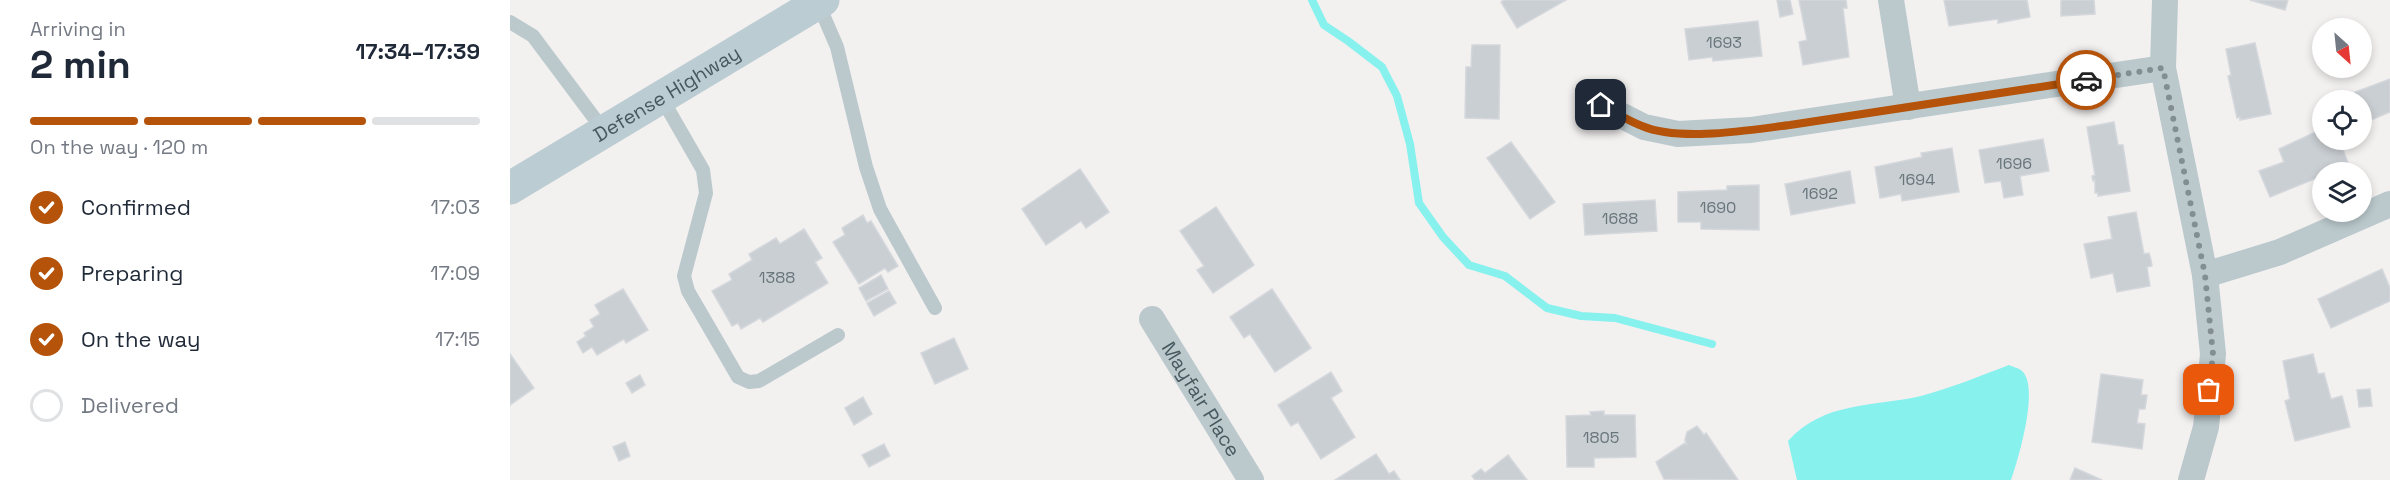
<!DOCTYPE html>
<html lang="en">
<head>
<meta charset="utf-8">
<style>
	:root { --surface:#fff; --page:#f2f2f3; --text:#1f2937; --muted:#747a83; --line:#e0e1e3; --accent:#b45309 }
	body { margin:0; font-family:"Space Grotesk",sans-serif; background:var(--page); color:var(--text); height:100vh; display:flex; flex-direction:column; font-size:22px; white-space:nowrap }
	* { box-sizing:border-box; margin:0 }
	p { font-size:20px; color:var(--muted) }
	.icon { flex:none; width:33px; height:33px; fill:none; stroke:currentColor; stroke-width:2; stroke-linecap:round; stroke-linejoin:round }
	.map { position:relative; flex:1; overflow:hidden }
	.panel { display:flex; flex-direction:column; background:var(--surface); width:510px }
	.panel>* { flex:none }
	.needle { width:39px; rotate:153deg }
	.controls { position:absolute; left:1802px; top:18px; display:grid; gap:12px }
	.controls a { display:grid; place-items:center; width:60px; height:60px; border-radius:50%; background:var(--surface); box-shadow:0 3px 9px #0003; font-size:30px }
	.pin { position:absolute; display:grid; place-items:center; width:51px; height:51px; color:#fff; margin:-26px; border-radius:12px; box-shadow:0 3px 9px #0006 }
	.courier { position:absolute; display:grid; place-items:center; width:60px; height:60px; margin:-30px; border:4px solid #b45309; border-radius:50%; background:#fff; color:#222; box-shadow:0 2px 8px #0007 }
	.head em { font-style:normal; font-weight:800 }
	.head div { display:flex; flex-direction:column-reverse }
	.head { display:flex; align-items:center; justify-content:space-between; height:102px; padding:0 30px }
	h1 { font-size:39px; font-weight:800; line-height:45px }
	.bar { display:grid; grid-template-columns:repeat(4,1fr); gap:9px 6px; align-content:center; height:72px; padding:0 30px }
	.bar i { height:8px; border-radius:4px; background:var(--line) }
	.bar .on { background:var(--accent) }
	.bar p { grid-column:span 4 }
	ol { padding:0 30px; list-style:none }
	li { display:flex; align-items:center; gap:18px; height:66px }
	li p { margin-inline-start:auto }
	li .icon { padding:6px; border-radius:50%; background:var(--accent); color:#fff; stroke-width:4 }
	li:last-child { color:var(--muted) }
	li i { width:33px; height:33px; border:3px solid var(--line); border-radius:50% }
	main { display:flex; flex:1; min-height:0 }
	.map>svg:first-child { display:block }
</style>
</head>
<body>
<main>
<section class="panel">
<div class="head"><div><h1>2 min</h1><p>Arriving in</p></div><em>17:34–17:39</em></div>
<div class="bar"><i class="on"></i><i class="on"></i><i class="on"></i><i></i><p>On the way · 120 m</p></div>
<ol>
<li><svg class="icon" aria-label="check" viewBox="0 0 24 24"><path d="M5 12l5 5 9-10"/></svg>Confirmed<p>17:03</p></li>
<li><svg class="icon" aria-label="check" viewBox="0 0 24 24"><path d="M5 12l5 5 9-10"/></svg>Preparing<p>17:09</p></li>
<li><svg class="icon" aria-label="check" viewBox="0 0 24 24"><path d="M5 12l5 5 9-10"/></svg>On the way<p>17:15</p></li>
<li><i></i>Delivered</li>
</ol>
</section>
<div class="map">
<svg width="1880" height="480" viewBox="0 0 1880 480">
	<rect width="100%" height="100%" fill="#f3f0f0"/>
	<path fill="#87f1ee" d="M1499,365C1503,367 1509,368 1512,371C1530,387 1508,460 1501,480H1287L1278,441C1314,401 1363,407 1411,396C1441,388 1470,376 1499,365Z"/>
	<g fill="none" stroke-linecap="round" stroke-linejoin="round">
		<path stroke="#87f1ee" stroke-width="8" d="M802,0L814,25L838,41L872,67L887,96L900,144L909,203L933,237L959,265L995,276L1037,308L1071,316L1105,318L1202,344"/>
	</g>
	<g fill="#cacfd3" stroke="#d4d8dc" stroke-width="1.5">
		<path d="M994,0H1056L1007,28L991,2Z"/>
		<path d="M1267,0H1280L1283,14L1270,17Z"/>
		<path d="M1289,0H1336L1337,8H1333L1339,57L1293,65L1289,42L1297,40Z"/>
		<path d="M1434,0H1517L1520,17L1488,23V19L1439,26Z"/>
		<path d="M1551,0H1584L1585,14L1551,16Z"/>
		<path d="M1740,0H1778L1775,10Z"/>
		<path d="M1248,21L1252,56L1203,61L1202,57L1179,60L1175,29Z"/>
		<path d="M1745,43L1761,114L1730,120V117L1727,118L1718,76L1721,75L1716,49Z"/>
		<path d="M962,45H990L989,119L955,118L956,67H961Z"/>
		<path d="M1880,79V112L1852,124L1851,100H1843L1840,94Z"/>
		<path d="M1604,122L1608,145H1613L1620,191L1588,196V193H1585V180L1583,181L1582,176L1585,175L1577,127Z"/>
		<path d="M1812,129V140H1829L1839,165L1820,172H1812V176L1760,197L1749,171L1774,162L1769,149Z"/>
		<path d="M1533,139L1539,171L1510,176L1513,195L1494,198L1491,181L1475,183L1469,150Z"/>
		<path d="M1001,142L1045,202L1020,219L977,158Z"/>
		<path d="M1442,148L1449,192L1392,201L1391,194L1370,198L1365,167L1412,157L1411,153Z"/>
		<path d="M570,169L599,212L576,228L571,221L536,245L512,209Z"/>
		<path d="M1340,171L1345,203L1281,215L1275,184Z"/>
		<path d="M1249,185V230L1191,229V222H1168V192L1217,190V186Z"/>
		<path d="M1145,200L1147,231L1075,235L1073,204Z"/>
		<path d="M706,207L744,265L703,293L687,270L694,266L670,231Z"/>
		<path d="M1626,212L1634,254L1639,253L1641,260L1642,266L1637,267L1640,286L1607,292L1603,273L1581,278L1574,244L1602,239L1598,217Z"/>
		<path d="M353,215L357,223L361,221L388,266L378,272L375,268L349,284L323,242L335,235L332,228Z"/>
		<path d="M294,229L312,258L305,262L318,283L253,322L250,318L231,329L228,323L222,326L202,291L222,280L219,274L242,260L239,254L266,238L270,244Z"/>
		<path d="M1872,269L1880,288V301L1821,328L1808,299Z"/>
		<path d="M371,275L378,289L356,301L349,288Z"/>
		<path d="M113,289L138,330L116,343L114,339L87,355L82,347L73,353L67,342L76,336L74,333L84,327L80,320L90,314L85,305Z"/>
		<path d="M762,289L801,348L765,372L740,334L734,338L720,317Z"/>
		<path d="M379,291L386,303L364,316L357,303Z"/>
		<path d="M444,338L458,369L425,384L411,353Z"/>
		<path d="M0,354L24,388L0,405Z"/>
		<path d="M1803,354L1808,374L1814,373L1821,399L1832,396L1840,427L1785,441L1775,401L1780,399L1773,361Z"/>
		<path d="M821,372L832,391L821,398L845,437L811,459L788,422L781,426L768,405Z"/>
		<path d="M1591,374L1633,380L1631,395H1637L1635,409H1629L1627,423L1635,424L1632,449L1582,442Z"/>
		<path d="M130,375L135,385L122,393L116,383Z"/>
		<path d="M1860,389L1862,406L1849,407L1847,390Z"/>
		<path d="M353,397L362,414L344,425L335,408Z"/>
		<path d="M1094,411V415H1125L1126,457L1084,458V467H1057L1056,416L1081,415L1080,412Z"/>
		<path d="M1187,426L1194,435L1196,433L1228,480L1154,479L1146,462L1175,443L1177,445L1175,440L1177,432Z"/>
		<path d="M115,442L120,456L109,461L103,447Z"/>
		<path d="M374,444L380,456L359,467L352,455Z"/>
		<path d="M866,454L879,474L884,471L890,480H825Z"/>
		<path d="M998,455L1017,480H965L962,476L971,469L975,473Z"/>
		<path d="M1565,468L1592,480H1560Z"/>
	</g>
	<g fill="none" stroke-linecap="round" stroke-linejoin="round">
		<g stroke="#bbc9cd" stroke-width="14">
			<path d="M308,3L327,47L356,167L370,209L425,308"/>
			<path d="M0,22L23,36L94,131"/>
			<path d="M151,97L193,170L196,193L174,276L178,291L228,377L239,382L249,381L328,335"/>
		</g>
		<g stroke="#bbc9cd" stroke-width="26">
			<path d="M1381,0L1398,107"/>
			<path d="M1655,0L1653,68L1695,275L1703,354L1696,427L1681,480"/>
			<path d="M1091,105L1134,127L1168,134L1241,130L1653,68"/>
			<path d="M1695,275L1770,252L1880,204"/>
			<path id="s1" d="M642,319L741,480"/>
		</g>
		<path stroke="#bbccd3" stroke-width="33" id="s2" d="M0,188L313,0"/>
	</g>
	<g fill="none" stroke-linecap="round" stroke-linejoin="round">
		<path stroke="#838e92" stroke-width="6" stroke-dasharray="0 10.8" d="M1576,80L1653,68L1695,275L1703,354L1699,390"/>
		<path stroke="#b45309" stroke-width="8" d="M1091,105C1105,112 1118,121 1132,126C1170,142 1240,130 1280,125L1576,80"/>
	</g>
	<g text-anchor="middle" stroke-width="6" stroke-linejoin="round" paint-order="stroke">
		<g font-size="16" fill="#68767c">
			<text x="1214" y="48">1693</text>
			<text x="1504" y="169">1696</text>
			<text x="1407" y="185">1694</text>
			<text x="1310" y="199">1692</text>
			<text x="1208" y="213">1690</text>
			<text x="1110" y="224">1688</text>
			<text x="267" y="283">1388</text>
			<text x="1091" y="443">1805</text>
		</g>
		<g font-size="20" fill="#47595f" stroke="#fff">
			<text dy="7" stroke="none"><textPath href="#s2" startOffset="183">Defense Highway</textPath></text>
			<text dy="7" stroke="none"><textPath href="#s1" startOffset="94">Mayfair Place</textPath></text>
		</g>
	</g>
</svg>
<div class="controls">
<a><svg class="needle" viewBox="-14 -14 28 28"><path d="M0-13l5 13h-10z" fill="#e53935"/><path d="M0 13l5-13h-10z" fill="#747a83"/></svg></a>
<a><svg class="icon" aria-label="locate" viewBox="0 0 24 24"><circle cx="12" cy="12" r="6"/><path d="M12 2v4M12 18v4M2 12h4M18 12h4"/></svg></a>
<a><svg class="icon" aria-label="layers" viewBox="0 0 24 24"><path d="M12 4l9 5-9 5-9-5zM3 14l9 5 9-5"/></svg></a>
</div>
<div class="pin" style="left:1699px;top:390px;background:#ea580c"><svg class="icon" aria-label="bag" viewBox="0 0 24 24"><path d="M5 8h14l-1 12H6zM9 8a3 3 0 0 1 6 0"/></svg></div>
<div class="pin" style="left:1091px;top:105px;background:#1f2937"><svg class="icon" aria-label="home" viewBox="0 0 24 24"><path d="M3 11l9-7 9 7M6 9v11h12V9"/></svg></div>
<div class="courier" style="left:1576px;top:80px"><svg class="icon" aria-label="car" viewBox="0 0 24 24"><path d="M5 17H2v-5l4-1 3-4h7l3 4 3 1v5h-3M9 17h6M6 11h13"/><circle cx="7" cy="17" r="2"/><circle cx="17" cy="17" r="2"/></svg></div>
</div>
</main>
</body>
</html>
